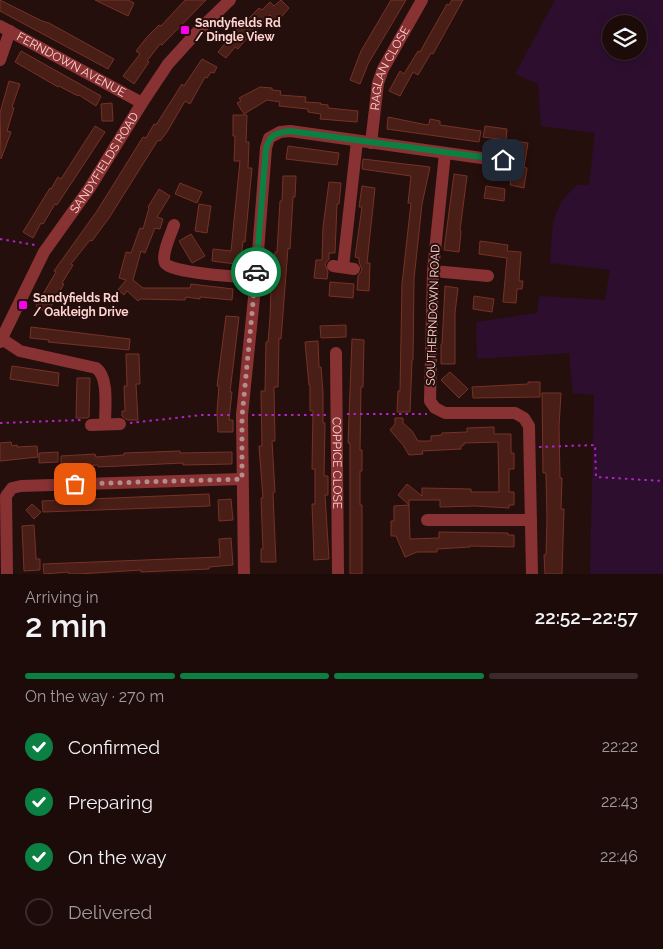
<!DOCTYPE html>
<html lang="en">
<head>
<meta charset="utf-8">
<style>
	:root { --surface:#1c0b09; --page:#291917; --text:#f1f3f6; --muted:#a09b9c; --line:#3a2b2a; --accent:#0b8043 }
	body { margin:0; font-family:Raleway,sans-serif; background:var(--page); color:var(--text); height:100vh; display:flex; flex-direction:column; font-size:19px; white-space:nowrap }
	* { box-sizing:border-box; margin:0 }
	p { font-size:16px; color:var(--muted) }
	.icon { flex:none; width:28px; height:28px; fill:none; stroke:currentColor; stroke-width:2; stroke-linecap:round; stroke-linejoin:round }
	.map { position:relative; height:574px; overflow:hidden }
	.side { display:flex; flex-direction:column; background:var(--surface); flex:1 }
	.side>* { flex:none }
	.buttons { position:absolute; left:602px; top:15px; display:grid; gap:10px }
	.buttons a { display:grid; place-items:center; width:45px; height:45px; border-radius:50%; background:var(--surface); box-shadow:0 2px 12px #0003,0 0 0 1px var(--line); font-size:25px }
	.pin { position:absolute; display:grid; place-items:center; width:42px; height:42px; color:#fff; margin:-21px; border-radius:10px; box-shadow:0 2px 8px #0006 }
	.courier { position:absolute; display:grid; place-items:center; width:50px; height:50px; margin:-25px; border:4px solid #0b8043; border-radius:50%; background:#fff; color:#222; box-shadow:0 1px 6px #0007 }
	.head em { font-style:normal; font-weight:600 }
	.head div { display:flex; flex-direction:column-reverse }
	.head { display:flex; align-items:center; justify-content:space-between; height:85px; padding:0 25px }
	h1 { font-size:32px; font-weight:600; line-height:38px }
	.bar { display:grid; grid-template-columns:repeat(4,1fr); gap:8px 5px; align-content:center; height:60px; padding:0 25px }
	.bar i { height:6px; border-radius:4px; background:var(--line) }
	.bar .active { background:var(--accent) }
	.bar p { grid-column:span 4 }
	ol { padding:0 25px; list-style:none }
	li { display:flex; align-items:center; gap:15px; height:55px }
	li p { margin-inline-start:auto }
	li .icon { padding:5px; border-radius:50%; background:var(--accent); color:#fff; stroke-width:4 }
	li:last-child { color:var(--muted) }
	li i { width:28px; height:28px; border:2px solid var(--line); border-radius:50% }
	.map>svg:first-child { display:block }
</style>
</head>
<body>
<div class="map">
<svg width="663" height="574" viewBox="0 0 663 574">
	<rect width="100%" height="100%" fill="#250f0c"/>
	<path fill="#2d0e2f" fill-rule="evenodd" d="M555,0H663V574H590L594,395L573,393L569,353L477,359L476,322L537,313L539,296L605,300L610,270L550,263C553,228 549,209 577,185H589L595,133L541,126L538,84L515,74ZM611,24H639V51H611Z"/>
	<g fill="#481e16" stroke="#763226">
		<path d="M0,0L42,21L49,23L114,59L108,69L0,11Z"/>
		<path d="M95,0H128L134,3L128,16Z"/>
		<path d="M185,0H206L162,45L160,44L147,61L149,62L134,84L123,76L140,54L136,51L147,37L159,25L161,26Z"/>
		<path d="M281,0L289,8L277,22L270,15L248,39L247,38L238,49L235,47L226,58L218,52L246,18L247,20L259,8L262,10L270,2L274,6Z"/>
		<path d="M391,0H406L368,64L360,84L350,80L361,51Z"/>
		<path d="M452,0H463L433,54L431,53L418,75L413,72L400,96L389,91L400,71L404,74L418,51L420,52L447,4L449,5Z"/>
		<path d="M21,51L101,96L96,106L79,95L78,96L59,86L58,87L15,62Z"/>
		<path d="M202,59L217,67L214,73L211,72L207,78L205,77L190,104L185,101L167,132L160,141L158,140L109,218L92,241L90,240L71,264L73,265L62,283L64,284L47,313L36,306L56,272L54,271L97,211L143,137L146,138L154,124L156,125L182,84L184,86Z"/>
		<path d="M9,81L20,84L12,107L14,108L7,131L11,132L1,159L0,113Z"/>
		<path d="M260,87L272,88V90L281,91L280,95L306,97L305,102L321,103L320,104L328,105V108L358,111L357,122L320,119L321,114L308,112V109L279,106L280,102L267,100L244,114L237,103L241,101L239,98Z"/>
		<path d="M112,103L113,121H102L101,104Z"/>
		<path d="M233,115H247L246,142H249L248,168H252L245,242L243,241L241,259L236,258V264L212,261L213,249L231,251L240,161H234L235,136H233Z"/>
		<path d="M388,117L427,125L429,124L430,119L440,121V125L481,131L479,142L387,129Z"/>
		<path d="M95,126L105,132L57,205L55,204L43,224L41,223L33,238L23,232L50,188L51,189L58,177L61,179Z"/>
		<path d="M485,126L507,129L506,140L483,137Z"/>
		<path d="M515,141L528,143L524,167L527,168L524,188L510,185L514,163L511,162Z"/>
		<path d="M288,146L339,153L337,165L286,159Z"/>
		<path d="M363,159L430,167L422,204L414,279L413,360H412L410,412H397L398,391H400L402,284L411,203H408L411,176L362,169Z"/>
		<path d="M454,174L467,176L460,230L461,231L459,252L444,250Z"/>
		<path d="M283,176H296L295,197H293L290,249L288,248L281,339L279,338L278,387H274L275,441H272L275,492L273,493L276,562H261V549H263L261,498H263L259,446H262L261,391H265L266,342H268L270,318L271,289L273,277H274L275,252H277L280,201H282Z"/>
		<path d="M329,182L341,183L339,204H337L335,253H329V259L325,264L328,272L327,279L314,278L316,260H322L323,227Z"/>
		<path d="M180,183L202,192L197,203L175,194Z"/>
		<path d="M362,186L375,188L367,263H370L369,291L357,290L358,276L362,270L359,262V258L355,257L362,207H359Z"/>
		<path d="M486,186L505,189L504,201L484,198Z"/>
		<path d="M159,189L170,196L157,217L163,219L160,229L155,228L145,253L141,251L133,280L143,288H190L191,284L233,289L232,300L200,297V299L186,297L185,300L140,299L138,301L127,291L124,295L118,290L126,280L119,278L126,252L131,253L140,228L143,229L149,208L148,207Z"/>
		<path d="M199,204L211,206L207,233L195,231Z"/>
		<path d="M191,234L205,256L192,263L179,241Z"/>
		<path d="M480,241L508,245L507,251L521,252L519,281H523L522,289H517L516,303L503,302L507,258L479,254Z"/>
		<path d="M330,282L354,284L353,298L329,296Z"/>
		<path d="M445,286L458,288L455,313V364H441V344H442Z"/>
		<path d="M474,296L494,299L492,312L473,309Z"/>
		<path d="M226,316L239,317L230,392H232L229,420H233V432H218L217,412L219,386H217Z"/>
		<path d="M346,325V337L321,338L320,326Z"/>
		<path d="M31,327L130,339L129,350L48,342L49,340L30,338Z"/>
		<path d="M352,339L364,340L363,387H361L360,450H362V471H360V505H362V574H350V443H348Z"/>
		<path d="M318,341L319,367H321L323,392V423H325L324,476H328V495H325L329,559L314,560L313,530L312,504H315V469H312L313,411H310V385H309L305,342Z"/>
		<path d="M126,354H139L140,384H136L138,420H127L122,416V411H125L124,386H127Z"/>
		<path d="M12,366L59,373L58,386L10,379Z"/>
		<path d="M450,372L468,389L459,398L441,380Z"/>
		<path d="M77,378H90L89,417L87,418H76Z"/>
		<path d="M528,382H540V397L473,398L472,387L528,384Z"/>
		<path d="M542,393H561L559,427L560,478H562L561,509H564L562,574H545L544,555H546L547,519L546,473H543Z"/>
		<path d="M395,418H403V423L412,431L418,441H431V436L442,435V433L467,432V428L494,427V434H511V453H514V469H509V492H514V505H509V508L475,506L440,507V500H409V505L398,495L407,484L422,496V488L471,489V492H499L498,442L464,443V445L461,446V449L422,451L423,454L409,455L403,445L390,430L395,424Z"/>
		<path d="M11,442L12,446L17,445V447L37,446L38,457L0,461V443Z"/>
		<path d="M180,451V453L232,452V464L183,465V463L98,467V465L79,466V464L61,465V456L95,454L96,457L124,455V453Z"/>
		<path d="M58,452V462L39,463V453Z"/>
		<path d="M209,494L210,506L43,512L42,501Z"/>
		<path d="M231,499L233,520L219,521L218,500Z"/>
		<path d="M32,504L41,512L34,519L26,510Z"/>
		<path d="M409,505L410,539L439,538V532L508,533V535H514V547L470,546V547L437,549V552H417L405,557L396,536H391V521H394V506Z"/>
		<path d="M34,525L36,557V559H40V570L24,571L22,526Z"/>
		<path d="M231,538L233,565L209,567V569L141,572V570L79,574H69L68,572L44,574L43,564L220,557L219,539Z"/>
	</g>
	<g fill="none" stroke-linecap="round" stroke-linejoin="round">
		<g stroke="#b022c1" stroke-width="2" stroke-dasharray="2.5 4" stroke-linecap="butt">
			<path d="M0,239L35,245"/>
			<path d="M347,414H427"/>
			<path d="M252,415H327"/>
			<path d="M0,423L82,420"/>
			<path d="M130,423L202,415H232"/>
			<path d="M539,447L595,445L596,477L663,481"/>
		</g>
		<g stroke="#893233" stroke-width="12">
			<path id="s1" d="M0,26L142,103"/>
			<path d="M0,60L10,31"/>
			<path id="s2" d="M371,143L378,83L383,69L422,0"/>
			<path d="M445,153L433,271L430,401L435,408L445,413H515L524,418L529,426L532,574"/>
			<path d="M174,225C171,234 161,255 165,263C170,273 241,277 256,278"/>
			<path d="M333,266L354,269"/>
			<path d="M343,267L357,141"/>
			<path d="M433,271L488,276"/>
			<path d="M2,339L20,351L96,368C109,377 105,408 105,424"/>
			<path id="s3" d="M0,342L44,252L89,189L142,103L168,64L198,31L230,0"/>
			<path id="s4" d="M336,353L338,574"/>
			<path d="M91,425L120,424"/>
			<path d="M427,520H531"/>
			<path d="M7,574L6,496L12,488L21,486L242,479"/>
			<path d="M244,574L242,415L256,278L266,148L269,138L280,132L290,131L503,161"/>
		</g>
	</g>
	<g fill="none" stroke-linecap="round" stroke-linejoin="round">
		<path stroke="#b38e8b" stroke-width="5" stroke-dasharray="0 9" d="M75,484L242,479V417L256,272"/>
		<path stroke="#0b8043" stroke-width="6" d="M256,272L266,148C271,134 275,133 290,131L503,160"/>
	</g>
	<g fill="#fb00ed" stroke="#250f0c" stroke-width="2">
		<rect x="180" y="25" width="10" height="10" rx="2.5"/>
		<rect x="18" y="300" width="10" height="10" rx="2.5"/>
	</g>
	<g text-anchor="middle" stroke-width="4" stroke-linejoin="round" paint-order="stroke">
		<g font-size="12" font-weight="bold" fill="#ffd3d0" stroke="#250f0c" text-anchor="start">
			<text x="195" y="27">Sandyfields Rd<tspan x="195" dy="14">/ Dingle View</tspan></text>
			<text x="33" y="302">Sandyfields Rd<tspan x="33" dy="14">/ Oakleigh Drive</tspan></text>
		</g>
		<g font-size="12" fill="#ffd3d0" stroke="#250f0c">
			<text dy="4" stroke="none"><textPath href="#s1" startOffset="81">FERNDOWN AVENUE</textPath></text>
			<text dy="4" stroke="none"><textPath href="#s2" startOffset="78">RAGLAN CLOSE</textPath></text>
			<text dy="4" stroke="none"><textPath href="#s3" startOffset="208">SANDYFIELDS ROAD</textPath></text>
			<text transform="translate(433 315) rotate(-88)" y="4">SOUTHERNDOWN ROAD</text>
			<text dy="4" stroke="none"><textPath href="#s4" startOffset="110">COPPICE CLOSE</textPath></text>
		</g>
	</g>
</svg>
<div class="buttons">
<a><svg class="icon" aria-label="layers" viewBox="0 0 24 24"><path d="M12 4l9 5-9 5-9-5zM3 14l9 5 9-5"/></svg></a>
</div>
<div class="pin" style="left:75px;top:484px;background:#ea580c"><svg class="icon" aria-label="bag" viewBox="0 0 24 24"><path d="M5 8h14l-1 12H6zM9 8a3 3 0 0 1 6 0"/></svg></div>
<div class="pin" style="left:503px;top:160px;background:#1f2937"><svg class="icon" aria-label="home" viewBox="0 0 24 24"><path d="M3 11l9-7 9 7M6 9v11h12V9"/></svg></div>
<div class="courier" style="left:256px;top:272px"><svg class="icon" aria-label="car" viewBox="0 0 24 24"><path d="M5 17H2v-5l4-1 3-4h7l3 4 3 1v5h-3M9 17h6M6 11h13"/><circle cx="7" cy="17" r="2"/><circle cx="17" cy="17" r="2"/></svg></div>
</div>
<section class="side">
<div class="head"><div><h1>2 min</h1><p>Arriving in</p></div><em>22:52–22:57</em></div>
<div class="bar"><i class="active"></i><i class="active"></i><i class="active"></i><i></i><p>On the way · 270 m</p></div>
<ol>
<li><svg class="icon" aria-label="check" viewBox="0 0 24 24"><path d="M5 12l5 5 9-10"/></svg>Confirmed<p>22:22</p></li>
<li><svg class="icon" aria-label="check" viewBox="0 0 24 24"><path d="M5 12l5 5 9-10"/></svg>Preparing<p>22:43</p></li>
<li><svg class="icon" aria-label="check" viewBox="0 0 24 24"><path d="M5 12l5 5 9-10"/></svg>On the way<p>22:46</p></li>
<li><i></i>Delivered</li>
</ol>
</section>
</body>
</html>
